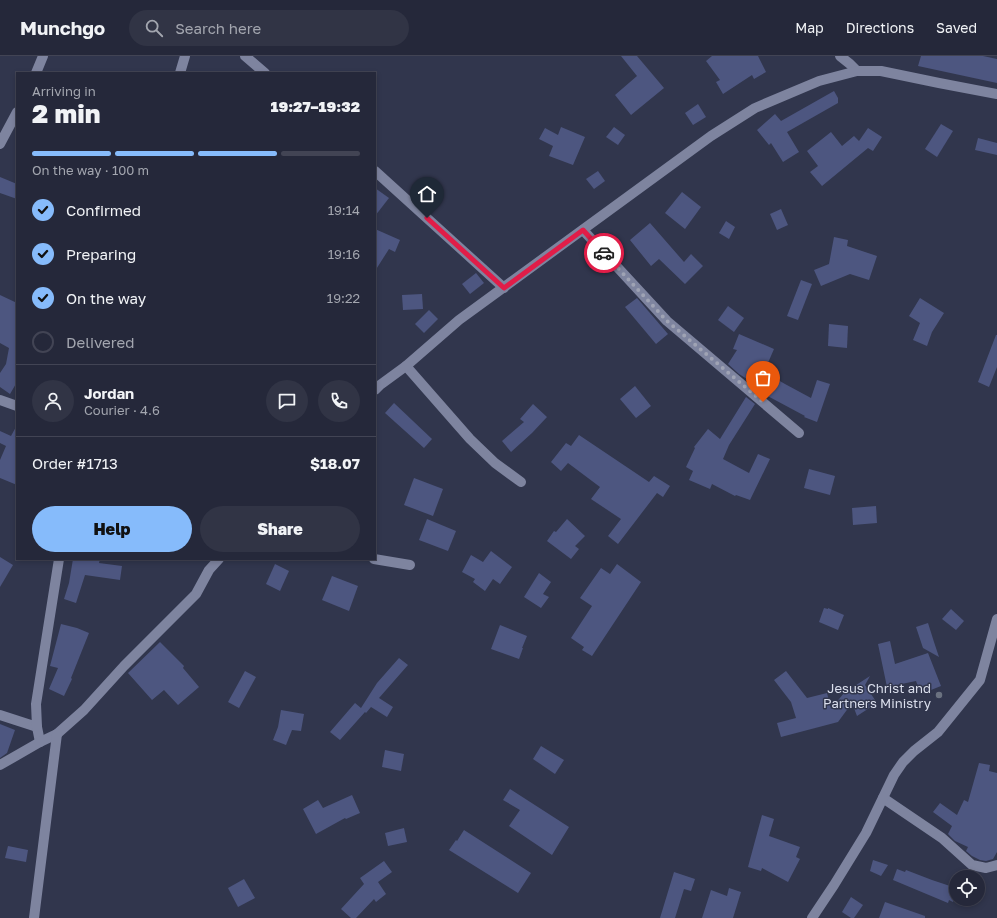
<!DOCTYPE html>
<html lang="en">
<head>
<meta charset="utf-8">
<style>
	:root { --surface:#25283a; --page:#313445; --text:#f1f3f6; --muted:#a3a6af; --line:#424454; --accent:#86bbfb }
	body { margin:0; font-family:"Golos Text",sans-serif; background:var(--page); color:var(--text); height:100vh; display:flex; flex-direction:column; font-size:15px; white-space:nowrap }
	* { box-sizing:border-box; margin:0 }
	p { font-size:13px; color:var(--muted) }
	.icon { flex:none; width:22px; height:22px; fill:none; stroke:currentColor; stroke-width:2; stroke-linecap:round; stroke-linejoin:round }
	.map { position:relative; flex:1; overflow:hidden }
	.sheet { position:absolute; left:16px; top:16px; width:360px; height:488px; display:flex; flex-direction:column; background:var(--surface); border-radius:0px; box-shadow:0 2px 6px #0003,0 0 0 1px var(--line) }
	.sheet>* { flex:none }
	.tools { position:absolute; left:949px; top:814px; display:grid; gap:8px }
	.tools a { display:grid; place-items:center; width:36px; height:36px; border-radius:50%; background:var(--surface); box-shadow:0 2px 6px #0003,0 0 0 1px var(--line); font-size:20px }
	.pin { position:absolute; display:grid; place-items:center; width:34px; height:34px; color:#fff; margin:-41px -17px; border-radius:50% 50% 50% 0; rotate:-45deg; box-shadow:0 0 4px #0007 }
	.pin .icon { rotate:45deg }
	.courier { position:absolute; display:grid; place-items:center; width:40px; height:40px; margin:-20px; border:3px solid #e11d48; border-radius:50%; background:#fff; color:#222; box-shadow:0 1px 5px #0007 }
	.overview em { font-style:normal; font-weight:800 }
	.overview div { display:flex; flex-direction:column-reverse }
	.overview { display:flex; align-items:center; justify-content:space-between; height:68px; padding:0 16px }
	h1 { font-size:26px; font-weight:800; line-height:30px }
	.bar { display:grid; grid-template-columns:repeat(4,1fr); gap:6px 4px; align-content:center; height:48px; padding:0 16px }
	.bar i { height:5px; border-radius:3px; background:var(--line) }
	.bar .selected { background:var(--accent) }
	.bar p { grid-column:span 4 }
	.line { display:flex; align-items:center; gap:10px; padding:0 16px; border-top:1px solid var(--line) }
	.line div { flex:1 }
	.round { display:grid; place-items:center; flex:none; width:42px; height:42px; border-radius:21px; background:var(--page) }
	ol { padding:0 16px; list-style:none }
	li { display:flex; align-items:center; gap:12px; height:44px }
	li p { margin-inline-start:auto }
	li .icon { padding:4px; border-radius:50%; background:var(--accent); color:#111; stroke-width:4 }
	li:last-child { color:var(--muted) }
	li i { width:22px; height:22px; border:2px solid var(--line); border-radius:50% }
	.action { display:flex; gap:8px; margin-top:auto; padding:8px 16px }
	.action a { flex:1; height:46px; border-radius:24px; background:var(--accent); color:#111; font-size:16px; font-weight:800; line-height:46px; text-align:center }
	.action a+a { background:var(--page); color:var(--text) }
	header { display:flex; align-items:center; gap:24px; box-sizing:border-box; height:56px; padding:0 20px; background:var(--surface); border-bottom:1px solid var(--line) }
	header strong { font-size:19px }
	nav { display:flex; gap:22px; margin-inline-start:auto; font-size:14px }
	.search { width:280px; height:36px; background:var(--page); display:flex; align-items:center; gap:10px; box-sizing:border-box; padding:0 14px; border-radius:22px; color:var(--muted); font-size:15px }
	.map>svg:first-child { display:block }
</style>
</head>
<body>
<header>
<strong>Munchgo</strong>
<div class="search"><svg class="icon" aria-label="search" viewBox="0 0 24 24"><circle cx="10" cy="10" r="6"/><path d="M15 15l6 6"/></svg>Search here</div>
<nav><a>Map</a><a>Directions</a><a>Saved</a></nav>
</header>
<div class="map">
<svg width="997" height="862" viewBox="0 0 997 862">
	<rect width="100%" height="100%" fill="#31364d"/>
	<g fill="#4d5680">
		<path d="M621,0H637L664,32L631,59L615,39L637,20Z"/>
		<path d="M712,0H758L766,16L754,23L752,19L723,38L716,26L720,24L706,5Z"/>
		<path d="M921,0H983L997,3V27L918,10Z"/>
		<path d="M834,35L838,42V47L787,76L799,96L783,106L771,87L769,89L757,74L775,58L781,65Z"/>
		<path d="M698,48L706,61L693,69L685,57Z"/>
		<path d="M941,68L953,75L937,101L925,93Z"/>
		<path d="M561,71L585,81L573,109L549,100L553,90L539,83L545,72L558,79Z"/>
		<path d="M614,71L625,79L618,89L606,81Z"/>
		<path d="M868,72L882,81L873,95L868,92L822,130L810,116L818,110L807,95L831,76L842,90L854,80L859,85Z"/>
		<path d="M978,82L997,87V99L975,94Z"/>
		<path d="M598,115L605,125L594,133L586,123Z"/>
		<path d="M0,121L17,128V143L0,137Z"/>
		<path d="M375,132L389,142L375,160Z"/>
		<path d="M682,136L701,151L685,173L665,157Z"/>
		<path d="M781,153L788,169L777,174L770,158Z"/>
		<path d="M726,165L735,171L729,183L719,177Z"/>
		<path d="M650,167L684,206L691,198L703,210L685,228L659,203L651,210L630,184Z"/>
		<path d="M375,173L400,184L395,196L389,193L375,215Z"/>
		<path d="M834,181L848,184L847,190L877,200L869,224L850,218L821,230L814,214L829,208Z"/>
		<path d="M476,217L484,227L470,238L462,228Z"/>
		<path d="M801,224L812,228L798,264L787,260Z"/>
		<path d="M422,238L423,253L403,254L402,239Z"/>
		<path d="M0,239L17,247V326L10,338L0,331V317L6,308L9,292L0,287Z"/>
		<path d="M637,242L668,278L656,288L625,251Z"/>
		<path d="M920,242L944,257L932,276L927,290L913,284L920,267L909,260Z"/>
		<path d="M728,250L744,262L734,276L718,264Z"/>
		<path d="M429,254L438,263L424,277L415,268Z"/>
		<path d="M829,268L848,270L847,292L828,290Z"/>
		<path d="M739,278L774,293L764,316L785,328L811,342L817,324L830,328L817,366L804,361L805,360L762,337L753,330L755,328L739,318L728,308L737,294L733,293Z"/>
		<path d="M996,279H997V311L989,331L978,326Z"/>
		<path d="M635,330L651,350L636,362L620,343Z"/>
		<path d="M746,341L755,348L729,389L723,403L749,417L758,398L770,403L750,444L736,439L735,440L712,428L710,433L689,424L693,415L686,411L695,392L694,391L708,373L720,383Z"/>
		<path d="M394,347L432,383L424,392L385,357Z"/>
		<path d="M533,348L547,361L532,377L511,396L502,385L524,366L520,363Z"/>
		<path d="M17,369V429L0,422V404L6,390L0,387V375L11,380Z"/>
		<path d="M579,379L649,426L654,420L670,430L663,441L657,437L618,488L608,480L621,463L591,443L600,431L568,407L561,415L551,406L566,387L571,390Z"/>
		<path d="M809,413L835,420L830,439L804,432Z"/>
		<path d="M414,422L443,433L433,460L404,449Z"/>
		<path d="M876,450L877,467L853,469L852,452Z"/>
		<path d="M427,463L456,475L448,495L419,484Z"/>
		<path d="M567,463L585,480L575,490L579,493L571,503L547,485L554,475L556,476Z"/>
		<path d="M491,495L512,511L500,528L493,523L485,535L473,526L475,523L462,516L471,499L483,506Z"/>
		<path d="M0,501L13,509L0,531Z"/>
		<path d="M73,503H100L99,507L122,510L120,524L85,519L76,547L64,543L69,527Z"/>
		<path d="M275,508L289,515L280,535L266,528Z"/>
		<path d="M617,508L641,526L592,600L582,594L584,591L571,582L592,550L580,542L601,512L610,518Z"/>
		<path d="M539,517L551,526L543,538L549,541L541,552L524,541Z"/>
		<path d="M332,520L358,530L349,555L322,544Z"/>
		<path d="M824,552L828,553V552L844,559L838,574L819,566Z"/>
		<path d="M951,553L964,565L956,574L942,563Z"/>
		<path d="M928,567L934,586L939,601L923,592L916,571Z"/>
		<path d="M61,568L77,572L89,577L71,622L72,623L64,640L49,633L58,612L50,610Z"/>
		<path d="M500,569L527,580L522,592H523L519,603L491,593Z"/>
		<path d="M890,585L895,608L928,597L941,630L921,638L916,625L887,631L878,588Z"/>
		<path d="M160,586L184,610L183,612L199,631L178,649L164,634L152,644L128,617Z"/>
		<path d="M399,602L408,609L379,642L393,651L387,661L371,651L366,657L365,656L340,684L330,676L355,647L361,652L377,627Z"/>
		<path d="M245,615L256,621L239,652L228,646Z"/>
		<path d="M786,615L807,642L827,637L831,653L844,637L870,620L865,629L877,647L857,660L852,647L838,666L781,681L777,667L796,662L791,646L774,624Z"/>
		<path d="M281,654L304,658L301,675L292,674L286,689L273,684L278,671Z"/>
		<path d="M0,668L15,674L7,697L0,702Z"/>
		<path d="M541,690L564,704L555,718L533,703Z"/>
		<path d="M385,694L404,698L401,715L382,711Z"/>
		<path d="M979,707L990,709L989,715L997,717V796L993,803L986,805L980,804L972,800L966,795L968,791L955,785L948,778L952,770L933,756L940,747L957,759L964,744L968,746Z"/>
		<path d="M510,733L569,771L552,799L509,770L520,754L503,744Z"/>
		<path d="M352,739L360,757L346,763L345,762L316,778L303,753L318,744L323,752Z"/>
		<path d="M762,759L774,763L769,780L800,791L796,801L800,803L788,826L762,812L761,815L748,811Z"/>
		<path d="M404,772L407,786L388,790L385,777Z"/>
		<path d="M464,774L531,817L518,837L449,794L456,784L457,785Z"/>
		<path d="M8,790L28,794L26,806L5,802Z"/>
		<path d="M873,804L888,809L881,820L870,815Z"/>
		<path d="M384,805L392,816L378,826L386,838L376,846L374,843L356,862H351L341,853L364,828L360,822Z"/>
		<path d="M897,813L905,816L906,814L932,824L956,832V836L953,846L949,844L948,847L893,824Z"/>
		<path d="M674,816L695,823L691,835L684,833L675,862H660Z"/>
		<path d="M244,823L255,842L238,851L228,832Z"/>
		<path d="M729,832L741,836L733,862H702L711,834L727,840Z"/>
		<path d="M851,841L863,849L854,862H851L842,856Z"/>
		<path d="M885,846L925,860V862H879Z"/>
	</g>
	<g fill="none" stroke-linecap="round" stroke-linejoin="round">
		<g stroke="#7e849f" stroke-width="10">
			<path d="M245,0L265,17"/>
			<path d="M840,0L850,8L857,15"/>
			<path d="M36,17L43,0"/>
			<path d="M180,17L185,0"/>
			<path d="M0,88L17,56"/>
			<path d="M375,115L504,232"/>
			<path d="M583,174L667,265L799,377"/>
			<path d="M406,310L470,383L495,407L521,426"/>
			<path d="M375,334L380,329L406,310L459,264L711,80L755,52L819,25L857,15H881L939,27L997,38"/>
			<path d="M0,344L17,350"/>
			<path d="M374,503L410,509"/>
			<path d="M0,659L37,671"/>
			<path d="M40,686L37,671L36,648L59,503"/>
			<path d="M0,709L40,686L57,678L84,654L124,610L196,538L209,514L219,503"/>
			<path d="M883,742L942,782L972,809L986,812L997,809"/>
			<path d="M34,862L57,678"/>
			<path d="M812,862L834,829L866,777L894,719L903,706L914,695L938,676L980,624L997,563"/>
		</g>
	</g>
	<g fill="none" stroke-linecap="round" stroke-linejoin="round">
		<path stroke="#9fa3b4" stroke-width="4" stroke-dasharray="0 7.2" d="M604,197L667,265L763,346"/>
		<path stroke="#e11d48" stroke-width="5" d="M427,162L504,232L583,174L604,197"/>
	</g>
	<circle fill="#6b7280" stroke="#31364d" stroke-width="1.5" cx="939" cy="639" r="4"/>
	<g text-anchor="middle" stroke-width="3" stroke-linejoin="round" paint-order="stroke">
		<g font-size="13" fill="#dadeec" stroke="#31364d" text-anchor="end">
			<text x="931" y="637">Jesus Christ and<tspan x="931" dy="15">Partners Ministry</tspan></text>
		</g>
	</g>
</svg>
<div class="tools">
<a><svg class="icon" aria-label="locate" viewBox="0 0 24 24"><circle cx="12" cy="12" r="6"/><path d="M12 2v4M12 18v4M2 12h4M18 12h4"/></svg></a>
</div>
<div class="pin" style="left:763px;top:346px;background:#ea580c"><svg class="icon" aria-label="bag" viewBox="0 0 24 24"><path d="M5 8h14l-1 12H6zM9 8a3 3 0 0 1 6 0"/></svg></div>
<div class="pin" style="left:427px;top:162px;background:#1f2937"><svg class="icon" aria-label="home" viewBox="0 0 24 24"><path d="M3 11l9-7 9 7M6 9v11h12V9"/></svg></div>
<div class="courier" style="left:604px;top:197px"><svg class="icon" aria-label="car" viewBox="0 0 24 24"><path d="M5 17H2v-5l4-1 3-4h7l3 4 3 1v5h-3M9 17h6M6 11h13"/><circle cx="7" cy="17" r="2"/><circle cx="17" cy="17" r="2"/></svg></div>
<section class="sheet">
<div class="overview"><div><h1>2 min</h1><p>Arriving in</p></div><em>19:27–19:32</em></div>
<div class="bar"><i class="selected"></i><i class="selected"></i><i class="selected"></i><i></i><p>On the way · 100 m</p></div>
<ol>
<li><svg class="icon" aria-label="check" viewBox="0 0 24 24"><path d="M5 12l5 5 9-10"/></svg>Confirmed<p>19:14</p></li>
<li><svg class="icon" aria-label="check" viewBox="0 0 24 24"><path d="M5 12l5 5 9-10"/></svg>Preparing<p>19:16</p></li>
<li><svg class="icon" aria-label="check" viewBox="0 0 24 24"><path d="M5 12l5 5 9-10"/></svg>On the way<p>19:22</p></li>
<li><i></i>Delivered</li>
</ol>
<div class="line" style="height:72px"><a class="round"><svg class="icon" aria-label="person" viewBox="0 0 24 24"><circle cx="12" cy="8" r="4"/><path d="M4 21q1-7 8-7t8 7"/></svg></a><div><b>Jordan</b><p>Courier · 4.6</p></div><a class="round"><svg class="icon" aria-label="chat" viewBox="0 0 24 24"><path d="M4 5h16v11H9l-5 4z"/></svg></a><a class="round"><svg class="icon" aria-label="phone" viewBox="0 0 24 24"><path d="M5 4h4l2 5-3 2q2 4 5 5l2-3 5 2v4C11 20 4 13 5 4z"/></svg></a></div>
<div class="line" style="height:52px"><div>Order #1713</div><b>$18.07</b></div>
<div class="action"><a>Help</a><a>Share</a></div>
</section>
</div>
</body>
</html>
